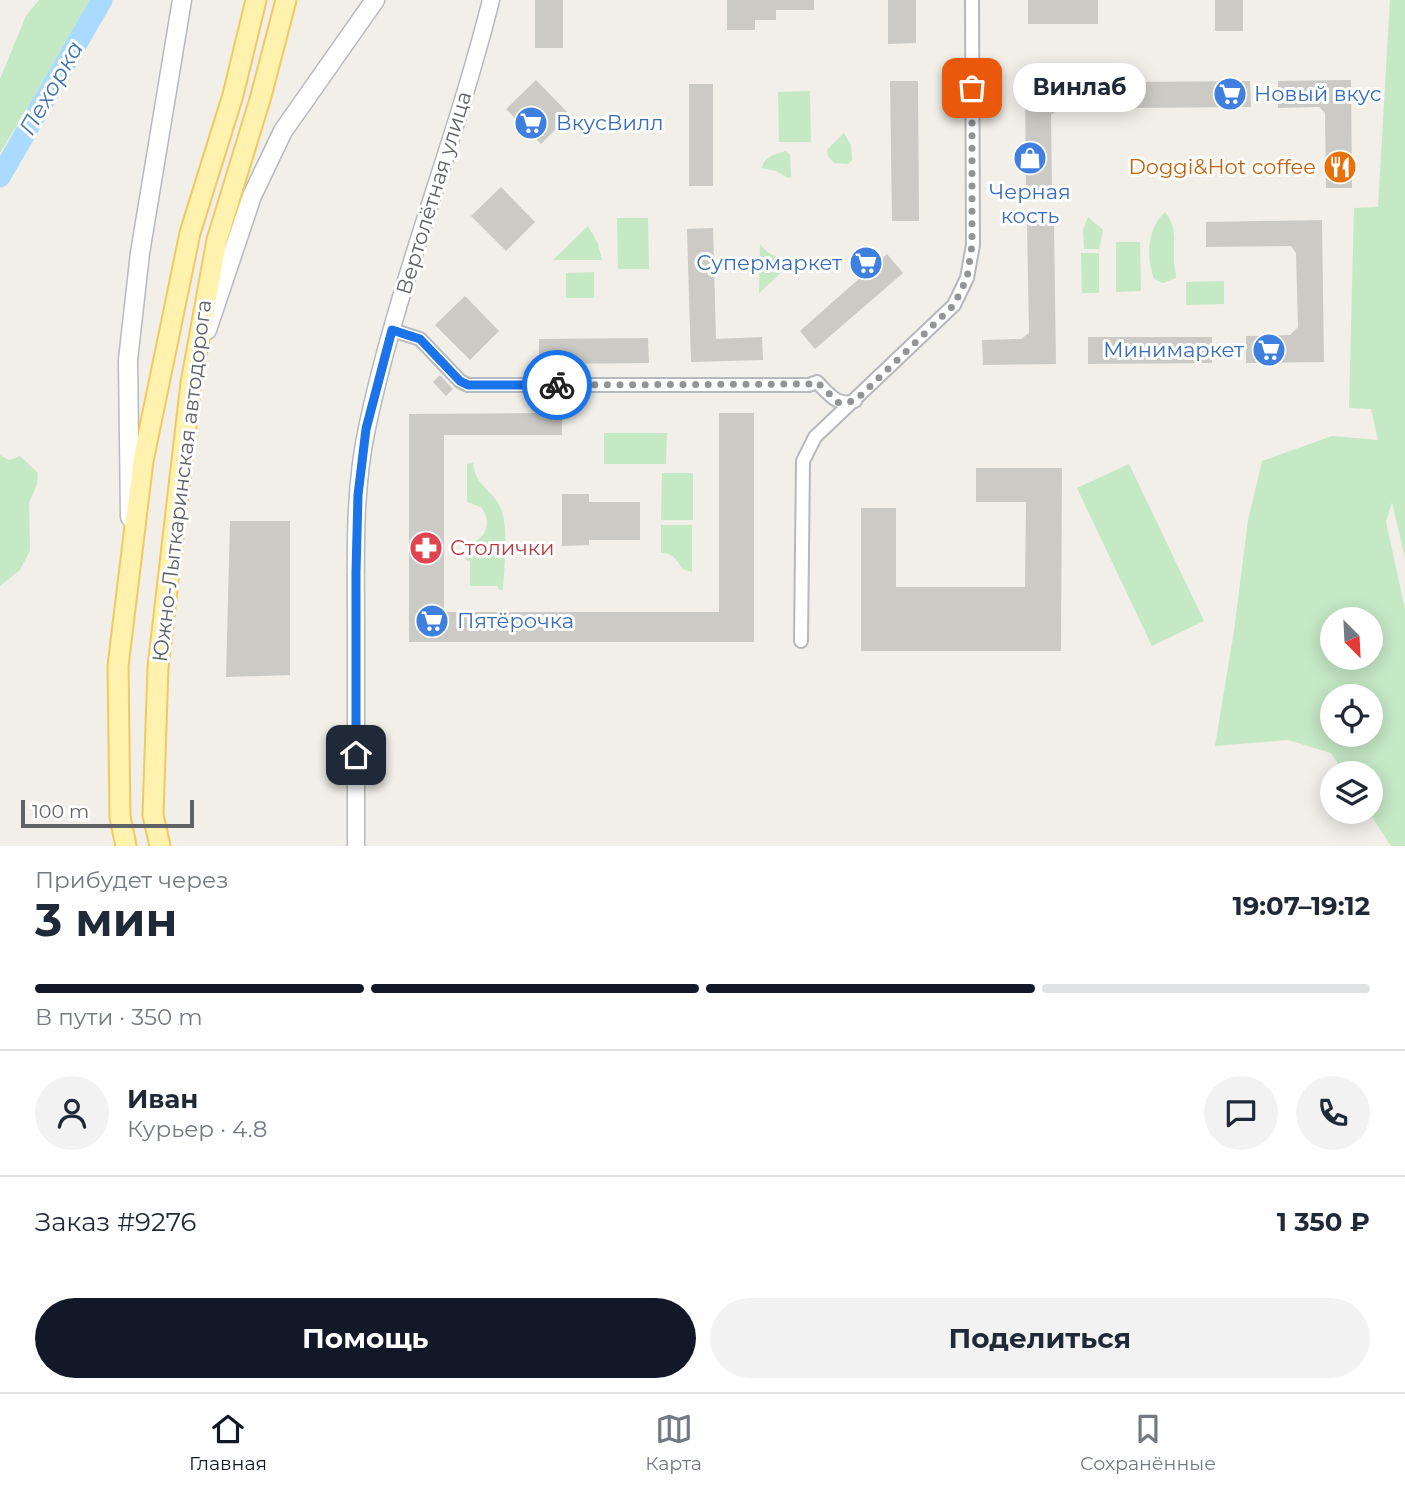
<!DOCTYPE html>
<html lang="ru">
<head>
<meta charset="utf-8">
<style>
	:root { --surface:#fff; --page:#f2f2f3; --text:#1f2937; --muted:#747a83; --line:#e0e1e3; --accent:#111827 }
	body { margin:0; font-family:Montserrat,sans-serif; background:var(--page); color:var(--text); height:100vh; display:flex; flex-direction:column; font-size:26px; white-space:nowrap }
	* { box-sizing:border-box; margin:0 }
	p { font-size:23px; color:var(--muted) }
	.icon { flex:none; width:38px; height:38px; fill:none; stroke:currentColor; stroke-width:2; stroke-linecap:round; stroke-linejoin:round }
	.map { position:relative; height:846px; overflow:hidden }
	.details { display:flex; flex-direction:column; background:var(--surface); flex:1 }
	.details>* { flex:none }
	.needle { width:46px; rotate:156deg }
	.fabs { position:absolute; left:1320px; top:607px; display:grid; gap:14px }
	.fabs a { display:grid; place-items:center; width:63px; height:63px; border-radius:50%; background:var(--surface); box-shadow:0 4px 18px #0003; font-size:35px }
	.scale { position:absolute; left:21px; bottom:18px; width:173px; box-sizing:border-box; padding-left:7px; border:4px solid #5f6368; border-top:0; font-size:19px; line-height:24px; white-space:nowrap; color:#5f6368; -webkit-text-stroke:5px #fff; paint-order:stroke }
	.pin { position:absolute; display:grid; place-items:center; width:60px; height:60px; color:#fff; margin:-30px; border-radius:14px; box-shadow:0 4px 10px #0006 }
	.courier { position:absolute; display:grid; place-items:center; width:70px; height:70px; margin:-35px; border:5px solid #1a73e8; border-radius:50%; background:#fff; color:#222; box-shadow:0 2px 9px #0007 }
	.bubble { position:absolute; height:49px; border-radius:24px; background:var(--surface); box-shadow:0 4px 18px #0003; font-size:23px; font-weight:700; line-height:49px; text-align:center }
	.head em { font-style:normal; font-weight:700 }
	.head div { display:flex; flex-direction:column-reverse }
	.head { display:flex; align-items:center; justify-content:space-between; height:119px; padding:0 35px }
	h1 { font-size:46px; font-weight:700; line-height:52px }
	.bar { display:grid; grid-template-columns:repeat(4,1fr); gap:10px 7px; align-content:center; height:84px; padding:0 35px }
	.bar i { height:9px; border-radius:5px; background:var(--line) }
	.bar .on { background:var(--accent) }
	.bar p { grid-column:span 4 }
	.line { display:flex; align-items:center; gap:18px; padding:0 35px; border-top:2px solid var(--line) }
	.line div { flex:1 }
	.round { display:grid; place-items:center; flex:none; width:74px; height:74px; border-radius:37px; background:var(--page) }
	.primary-button { display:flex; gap:14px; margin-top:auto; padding:14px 35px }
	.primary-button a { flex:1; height:80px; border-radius:42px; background:var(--accent); color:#fff; font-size:28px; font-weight:700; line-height:80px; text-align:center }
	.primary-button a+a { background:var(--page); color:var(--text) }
	.menu { display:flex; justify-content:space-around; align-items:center; height:98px; border-top:2px solid var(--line); background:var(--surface); font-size:19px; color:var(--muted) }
	.menu a { display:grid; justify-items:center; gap:4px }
	.menu .on { color:var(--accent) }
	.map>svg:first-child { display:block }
</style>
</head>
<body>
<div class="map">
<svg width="1405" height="846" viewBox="0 0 1405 846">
	<rect width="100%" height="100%" fill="#f1efe8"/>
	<g fill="#c5e8c5" fill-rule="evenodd">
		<path d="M39,0H93L0,153V79L26,16Z"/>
		<path d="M1390,0H1405V558L1392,502L1386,522L1405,609V846H1391L1369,812L1370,774L1344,773L1331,753L1288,740L1215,746L1234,631L1248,520L1262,461L1332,436L1378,440L1371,409L1349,408L1354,208L1378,207ZM1332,620H1370V658H1332ZM1332,696H1370V735H1332Z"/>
		<path d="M810,91L811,142H779L778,92Z"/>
		<path d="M844,133L851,145L852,160L848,164L834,163L828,156L827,150Z"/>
		<path d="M786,151L790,155L791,177L788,178L776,171L762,168C763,157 776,154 786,151Z"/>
		<path d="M1165,212C1178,227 1173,243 1174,261C1174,267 1176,271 1176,278L1163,283L1154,279C1146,256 1147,229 1165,212Z"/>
		<path d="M1088,217L1103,230L1099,249H1084L1083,230Z"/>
		<path d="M617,218H648L649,269H618Z"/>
		<path d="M588,226L598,244L602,260H553Z"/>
		<path d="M1116,242H1140L1141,291L1116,292Z"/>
		<path d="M760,244C771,258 780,258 795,260L759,293Z"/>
		<path d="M1081,253H1099V293H1082Z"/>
		<path d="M594,272V298H566V273Z"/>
		<path d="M1224,281V304L1186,305V282Z"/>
		<path d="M604,433H667L666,464H604Z"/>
		<path d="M0,455L9,460L20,456L38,473L37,484L29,503L30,550L20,570L0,586Z"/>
		<path d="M473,463C475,487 494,490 501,509C509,529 504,567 503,590H499L497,586H470V561L466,560V544C486,541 493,523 481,507L467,502V464Z"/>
		<path d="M1129,464L1204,621L1152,646L1077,488Z"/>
		<path d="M662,473H693V520H661Z"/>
		<path d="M661,525H692V572L683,569C676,560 674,553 661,553Z"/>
	</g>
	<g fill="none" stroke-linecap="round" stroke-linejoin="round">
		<path stroke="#aadaff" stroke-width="21" d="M0,177L102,0"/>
	</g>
	<g fill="#cccac5">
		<rect x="535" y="0" width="28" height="48"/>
		<path d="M727,0H814V10H776V20H755V30H727Z"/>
		<path d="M888,0H916V43L888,44Z"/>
		<rect x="1028" y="0" width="70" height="24"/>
		<rect x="1215" y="0" width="28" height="31"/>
		<path d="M536,80L570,115L541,144L506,109Z"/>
		<path d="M1351,80L1352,188H1326L1325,113L1319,107L1278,108V81Z"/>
		<path d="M890,81H918L919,221H892Z"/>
		<path d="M1250,81L1251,107L1126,108V82Z"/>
		<path d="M1097,82L1098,108L1058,109L1051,115L1052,190L1026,191L1025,83Z"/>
		<rect x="689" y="84" width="24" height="102"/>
		<path d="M501,187L535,222L506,251L471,216Z"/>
		<path d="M1322,220L1324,362L1246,363V336L1290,335L1298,327L1296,253L1291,246L1206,247V222Z"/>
		<path d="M1054,223L1056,364L983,365L982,340L1021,339L1029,333L1027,224Z"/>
		<path d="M713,228L716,339L762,337L763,360L691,362L687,229Z"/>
		<path d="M887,254L903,273L815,349L800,331Z"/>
		<path d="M465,296L499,331L470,360L435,325Z"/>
		<path d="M1088,337H1212V363L1088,364Z"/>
		<path d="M648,338L649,363L539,364V339Z"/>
		<path d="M440,375L453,389L446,396L433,382Z"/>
		<path d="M562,413V435H444V612H719V413H754V642H409V414Z"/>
		<path d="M976,468H1062L1061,651H861V508H896V587H1025L1026,502H976Z"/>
		<path d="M562,494H589V502H640V540H589V545L562,546Z"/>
		<path d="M230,521H290V675L226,677Z"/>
	</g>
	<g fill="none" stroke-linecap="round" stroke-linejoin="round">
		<defs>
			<g id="minor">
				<path d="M392,330L420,339L460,381L468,385H809L817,382C829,394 837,407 855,401"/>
				<path d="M801,641L803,461L815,437L954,305L967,278L973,245L972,0"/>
			</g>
			<path id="tertiary" d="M356,846C356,774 356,701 356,629C356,562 353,493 367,428C398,282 455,144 491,0"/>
			<g id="secondary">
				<path d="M207,330L252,196L283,131L375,0"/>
				<path d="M130,517L128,360L140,253L182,0"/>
			</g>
			<g id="primary">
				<path d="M126,846L120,817L118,666L143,461L190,233L233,95L256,0"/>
				<path d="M160,846L153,815L158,667L191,383L217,240L261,96L286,0"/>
			</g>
		</defs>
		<use href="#minor" stroke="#b5b8bc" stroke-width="16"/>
		<use href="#tertiary" stroke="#b5b8bc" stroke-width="19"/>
		<use href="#secondary" stroke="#b6babf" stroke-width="21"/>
		<use href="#primary" stroke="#f2c960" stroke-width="23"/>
		<use href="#minor" stroke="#fff" stroke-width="12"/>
		<use href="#tertiary" stroke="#fff" stroke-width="16"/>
		<use href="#secondary" stroke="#fff" stroke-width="18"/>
		<use href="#primary" stroke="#fff2af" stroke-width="19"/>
	</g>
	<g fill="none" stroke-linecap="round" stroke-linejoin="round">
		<path stroke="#929495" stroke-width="7" stroke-dasharray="0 12.6" d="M557,385L809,384L817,382L839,403L855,401L954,305L967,278L972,245V88"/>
		<path stroke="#1a73e8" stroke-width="9" d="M356,755V572L358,495L366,429L392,330L420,339L460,381L468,385H557"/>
	</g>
	<defs>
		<symbol id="supermarket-disc" viewBox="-11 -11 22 22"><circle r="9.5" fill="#3f7fe0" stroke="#fff"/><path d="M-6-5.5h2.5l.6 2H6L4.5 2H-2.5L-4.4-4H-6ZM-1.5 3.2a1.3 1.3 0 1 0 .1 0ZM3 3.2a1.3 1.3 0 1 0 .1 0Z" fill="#fff"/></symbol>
		<symbol id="shop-disc" viewBox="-11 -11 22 22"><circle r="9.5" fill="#3f7fe0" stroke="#fff"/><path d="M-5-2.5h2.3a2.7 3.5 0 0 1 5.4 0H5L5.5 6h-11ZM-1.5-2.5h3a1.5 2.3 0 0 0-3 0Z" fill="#fff"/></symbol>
		<symbol id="restaurant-disc" viewBox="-11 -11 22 22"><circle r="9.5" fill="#e8710a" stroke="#fff"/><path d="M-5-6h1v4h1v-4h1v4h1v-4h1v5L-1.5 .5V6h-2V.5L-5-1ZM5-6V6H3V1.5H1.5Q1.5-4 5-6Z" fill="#fff"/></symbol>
		<symbol id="pharmacy-disc" viewBox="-11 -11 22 22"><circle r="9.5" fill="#e0444e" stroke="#fff"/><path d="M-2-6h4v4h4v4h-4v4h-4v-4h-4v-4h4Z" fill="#fff"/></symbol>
	</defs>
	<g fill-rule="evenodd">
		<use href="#supermarket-disc" x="1211" y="75" width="38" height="38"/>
		<use href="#supermarket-disc" x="512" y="104" width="38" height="38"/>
		<use href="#shop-disc" x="1011" y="139" width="38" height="38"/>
		<use href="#restaurant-disc" x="1321" y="148" width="38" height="38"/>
		<use href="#supermarket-disc" x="847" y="244" width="38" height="38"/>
		<use href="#supermarket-disc" x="1250" y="331" width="38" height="38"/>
		<use href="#pharmacy-disc" x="407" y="529" width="38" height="38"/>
		<use href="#supermarket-disc" x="413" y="602" width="38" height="38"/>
	</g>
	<g text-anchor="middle" stroke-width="6" stroke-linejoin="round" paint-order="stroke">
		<g font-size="21" fill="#366cbe" stroke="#fff" text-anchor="start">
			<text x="1254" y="101">Новый вкус</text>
			<text x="556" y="130">ВкусВилл</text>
			<text x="1030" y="199" text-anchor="middle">Черная<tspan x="1030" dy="24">кость</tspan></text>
			<text x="842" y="270" text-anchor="end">Супермаркет</text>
			<text x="1244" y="357" text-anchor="end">Минимаркет</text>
			<text x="457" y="628">Пятёрочка</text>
		</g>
		<g font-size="21" fill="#c56008" stroke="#fff" text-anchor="end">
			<text x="1316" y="174">Doggi&amp;Hot coffee</text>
		</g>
		<g font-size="21" fill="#5f6368" stroke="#fff">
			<text transform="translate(434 193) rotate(-73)" y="7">Вертолётная улица</text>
			<text transform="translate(182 481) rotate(-83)" y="7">Южно-Лыткаринская автодорога</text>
		</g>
		<g font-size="21" fill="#be3a42" stroke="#fff" text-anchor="start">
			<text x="450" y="555">Столички</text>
		</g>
		<g font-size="23" font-style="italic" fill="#4174aa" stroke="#fff">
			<text transform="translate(51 88) rotate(-60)" y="8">Пехорка</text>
		</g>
	</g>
</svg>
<div class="fabs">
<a><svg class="needle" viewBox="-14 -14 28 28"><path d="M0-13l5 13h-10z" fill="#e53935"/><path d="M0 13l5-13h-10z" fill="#747a83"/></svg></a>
<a><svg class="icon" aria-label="locate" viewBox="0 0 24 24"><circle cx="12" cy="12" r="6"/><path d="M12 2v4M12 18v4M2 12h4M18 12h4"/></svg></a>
<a><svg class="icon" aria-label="layers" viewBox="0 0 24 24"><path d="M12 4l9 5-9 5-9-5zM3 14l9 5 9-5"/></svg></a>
</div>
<div class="scale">100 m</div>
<div class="pin" style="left:972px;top:88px;background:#ea580c"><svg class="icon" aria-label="bag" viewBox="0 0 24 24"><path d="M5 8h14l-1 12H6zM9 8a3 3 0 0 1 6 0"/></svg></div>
<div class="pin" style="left:356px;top:755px;background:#1f2937"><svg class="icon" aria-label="home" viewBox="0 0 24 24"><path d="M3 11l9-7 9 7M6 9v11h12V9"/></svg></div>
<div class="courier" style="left:557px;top:385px"><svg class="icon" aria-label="bike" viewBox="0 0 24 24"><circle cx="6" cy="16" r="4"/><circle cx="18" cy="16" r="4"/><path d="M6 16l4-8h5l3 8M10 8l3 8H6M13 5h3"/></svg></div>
<div class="bubble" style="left:1013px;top:63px;width:133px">Винлаб</div>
</div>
<section class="details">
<div class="head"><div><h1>3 мин</h1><p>Прибудет через</p></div><em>19:07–19:12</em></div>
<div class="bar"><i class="on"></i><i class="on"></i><i class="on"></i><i></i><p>В пути · 350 m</p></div>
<div class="line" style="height:126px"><a class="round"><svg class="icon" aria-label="person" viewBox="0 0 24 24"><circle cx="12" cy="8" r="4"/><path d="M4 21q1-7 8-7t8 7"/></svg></a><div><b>Иван</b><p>Курьер · 4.8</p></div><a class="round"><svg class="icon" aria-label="chat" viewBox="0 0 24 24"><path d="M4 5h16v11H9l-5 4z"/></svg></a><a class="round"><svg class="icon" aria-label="phone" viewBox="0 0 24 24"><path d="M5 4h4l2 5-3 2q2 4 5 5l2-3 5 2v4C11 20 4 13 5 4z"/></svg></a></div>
<div class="line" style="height:91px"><div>Заказ #9276</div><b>1 350 ₽</b></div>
<div class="primary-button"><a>Помощь</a><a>Поделиться</a></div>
</section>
<nav class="menu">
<a class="on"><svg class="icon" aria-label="home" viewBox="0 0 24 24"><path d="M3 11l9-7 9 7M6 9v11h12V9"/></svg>Главная</a>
<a><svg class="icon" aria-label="map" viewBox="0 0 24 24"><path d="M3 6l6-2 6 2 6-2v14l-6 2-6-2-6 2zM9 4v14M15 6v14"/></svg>Карта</a>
<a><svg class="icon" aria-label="saved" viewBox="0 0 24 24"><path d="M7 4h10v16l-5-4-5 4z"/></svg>Сохранённые</a>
</nav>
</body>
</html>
